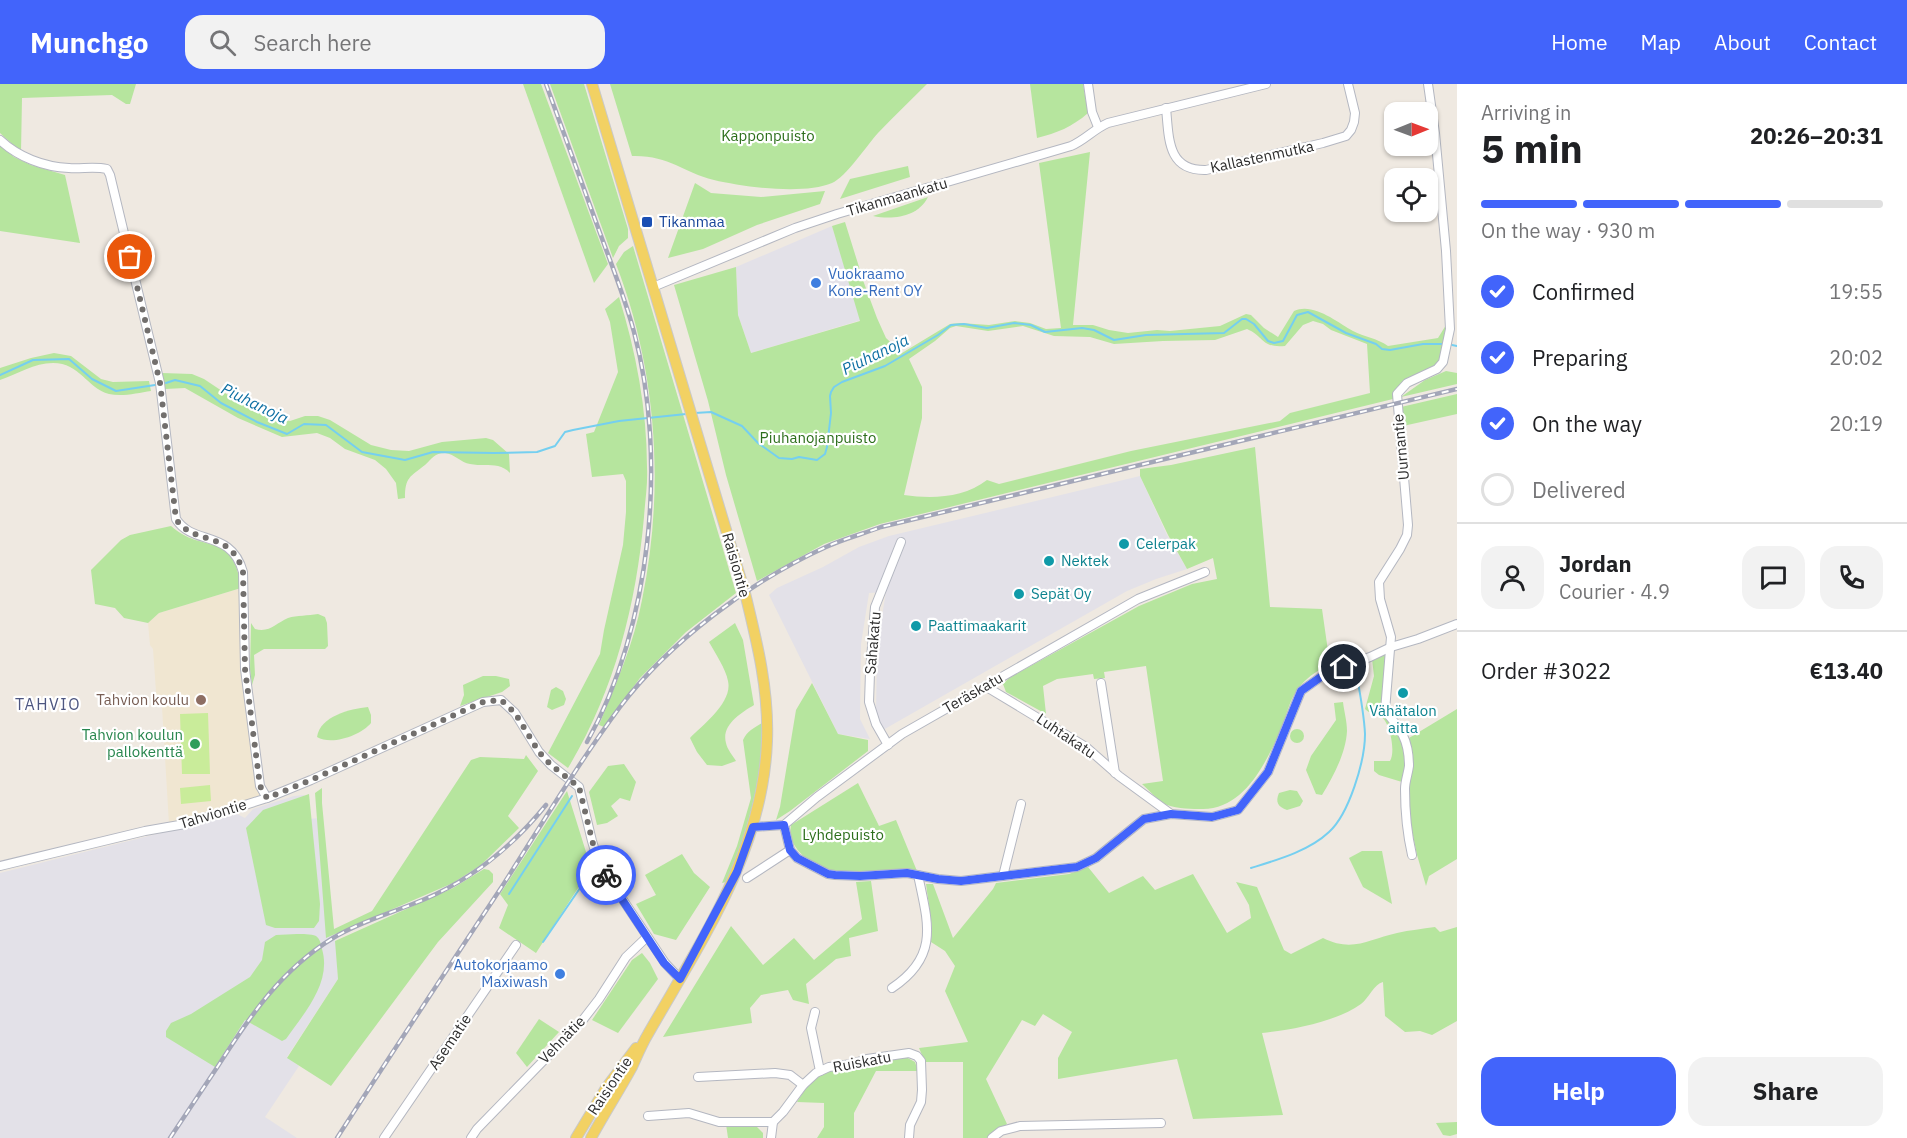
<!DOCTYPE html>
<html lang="en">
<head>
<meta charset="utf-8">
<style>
	:root { --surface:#fff; --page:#f2f2f2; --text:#202124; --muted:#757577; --line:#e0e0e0; --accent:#4264fb }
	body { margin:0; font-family:"IBM Plex Sans",sans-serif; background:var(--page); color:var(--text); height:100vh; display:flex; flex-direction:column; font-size:22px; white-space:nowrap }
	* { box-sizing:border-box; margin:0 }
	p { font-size:20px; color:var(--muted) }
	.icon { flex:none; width:33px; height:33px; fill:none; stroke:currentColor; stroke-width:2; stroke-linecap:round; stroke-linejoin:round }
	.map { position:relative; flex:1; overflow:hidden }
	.panel { display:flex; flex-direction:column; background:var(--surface); width:450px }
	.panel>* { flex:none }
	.needle { width:39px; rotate:89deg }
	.controls { position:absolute; left:1384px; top:18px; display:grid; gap:12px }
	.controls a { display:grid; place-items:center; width:54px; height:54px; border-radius:12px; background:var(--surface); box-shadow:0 2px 4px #0004; font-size:30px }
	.pin { position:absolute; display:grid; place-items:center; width:51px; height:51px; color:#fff; margin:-26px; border:3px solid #fff; border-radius:50%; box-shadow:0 2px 6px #0007 }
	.courier { position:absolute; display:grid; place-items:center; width:60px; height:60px; margin:-30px; border:4px solid #4264fb; border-radius:50%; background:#fff; color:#222; box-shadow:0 2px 8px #0007 }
	.headline em { font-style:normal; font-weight:700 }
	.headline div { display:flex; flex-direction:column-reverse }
	.headline { display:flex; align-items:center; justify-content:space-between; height:102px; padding:0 24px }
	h1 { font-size:39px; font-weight:700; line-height:45px }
	.bar { display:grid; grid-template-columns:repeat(4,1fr); gap:9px 6px; align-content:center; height:72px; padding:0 24px }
	.bar i { height:8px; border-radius:4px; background:var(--line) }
	.bar .active { background:var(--accent) }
	.bar p { grid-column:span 4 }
	.line { display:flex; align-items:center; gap:15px; padding:0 24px; border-top:2px solid var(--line) }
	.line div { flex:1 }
	.round { display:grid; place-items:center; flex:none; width:63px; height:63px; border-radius:18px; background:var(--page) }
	ol { padding:0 24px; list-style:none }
	li { display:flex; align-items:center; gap:18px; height:66px }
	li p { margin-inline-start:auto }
	li .icon { padding:6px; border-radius:50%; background:var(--accent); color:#fff; stroke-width:4 }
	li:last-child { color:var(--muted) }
	li i { width:33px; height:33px; border:3px solid var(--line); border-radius:50% }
	.button { display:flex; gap:12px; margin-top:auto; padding:12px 24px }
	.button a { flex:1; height:69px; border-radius:18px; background:var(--accent); color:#fff; font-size:24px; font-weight:700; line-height:69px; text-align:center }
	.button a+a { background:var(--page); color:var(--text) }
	header { display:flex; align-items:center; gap:36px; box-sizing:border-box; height:84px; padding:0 30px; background:var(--accent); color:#fff }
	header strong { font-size:28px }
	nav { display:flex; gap:33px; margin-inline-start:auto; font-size:21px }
	.search { width:420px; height:54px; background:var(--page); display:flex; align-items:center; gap:15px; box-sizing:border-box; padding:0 21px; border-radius:18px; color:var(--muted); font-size:22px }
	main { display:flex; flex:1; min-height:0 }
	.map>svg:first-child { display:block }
</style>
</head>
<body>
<header>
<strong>Munchgo</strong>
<div class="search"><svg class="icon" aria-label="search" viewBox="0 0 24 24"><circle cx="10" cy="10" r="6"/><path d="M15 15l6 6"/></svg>Search here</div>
<nav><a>Home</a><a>Map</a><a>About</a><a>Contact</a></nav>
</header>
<main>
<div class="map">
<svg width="1457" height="1054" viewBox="0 0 1457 1054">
	<rect width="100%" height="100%" fill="#efe9e1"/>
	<g fill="#e3e1e8">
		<path d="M832,142L861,236L751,269L738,231L736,183Z"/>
		<path d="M1140,392L1167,451L1187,485L1156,495L1127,507L883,646L876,631L877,562L886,508L869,509L861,560L860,635L870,655L838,650L769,511L777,504L823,483L859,463L889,452Z"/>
		<path d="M304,711L306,714L308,735L320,734L328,842L336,859L338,895L287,973L299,982L265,1033L297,1054H0V789L237,730L245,734L253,725L294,712Z"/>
	</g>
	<path fill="#f0e6d1" d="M241,504L262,711L208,731L169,740L162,623L157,622L153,565L150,561L148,539L159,529Z"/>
	<g fill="#b6e59e" fill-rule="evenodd">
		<path d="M0,0H136L130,20H126L112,11L22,14L21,68L0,49Z"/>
		<path d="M523,0H541L608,180L594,199Z"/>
		<path d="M550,0H584L628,145V154L619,162L613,174Z"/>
		<path d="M610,0H927C911,16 894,32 878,49C868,60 845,94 832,99C804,111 743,103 714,96C682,88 669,71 632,72Z"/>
		<path d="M1030,0H1083L1088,29C1072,43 1057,49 1037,54Z"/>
		<path d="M0,61L14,73L31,81L65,91L80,159L0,147Z"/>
		<path d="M1090,68L1073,241H1093L1109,246L1128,249L1157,246L1170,247L1220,242L1246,230L1251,231L1264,244L1278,253L1294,227C1313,218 1337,238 1353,247C1364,253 1377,254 1388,262L1438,254L1446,241L1441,271L1438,279L1396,305L1393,315L880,440L824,460L757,497L726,391L708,317L674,201L736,183L738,231L751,269L860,237L832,142L845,138L864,199L877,234L886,254L902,269L950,240L960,239L989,241L1015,237L1030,239L1046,245L1061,244L1039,79ZM1313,237L1323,240L1331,246L1367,260L1370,309L1290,329L1280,337L1131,367L999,400L987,396C964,414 932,415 904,411L922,334V303L909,275L935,257L950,244L956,242L988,247L1023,242L1054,252L1090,253L1114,260L1163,257L1215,256L1247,245C1265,253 1261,264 1285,262L1303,241Z"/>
		<path d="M908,82L910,93L840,115L850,95Z"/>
		<path d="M695,99L711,109L761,113L825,107L820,120L757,141L703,165L668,174Z"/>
		<path d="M928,113C918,133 893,136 873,132Z"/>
		<path d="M633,162L736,509L686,548L640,594L604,643L599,641C616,600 634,559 642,516C665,405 657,286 616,180L624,168Z"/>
		<path d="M619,213C636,268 647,325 647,383C648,400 645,417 644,433C636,522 614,608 568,684L548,669L600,570L604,546L623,461L626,428V397L623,390L592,393L586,350L594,348L618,288L610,238L605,225Z"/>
		<path d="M54,269L71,272L101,295L113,298L149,297L151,307C138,309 122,313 109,310C87,304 80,279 53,279C34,279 18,290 0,296V284L31,274Z"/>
		<path d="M1446,287L1457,289V300L1401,313L1425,296Z"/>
		<path d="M162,289L192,290L204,295L231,313L277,335L290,337L305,332H318L330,336L371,361L391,366L409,367L442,358L486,354L493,356L509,370L510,389C499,377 485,383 470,380C461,379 455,370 445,369C434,369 432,375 425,381C410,393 405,393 405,414L398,415L396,399L386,385L375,376L345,365L330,354L317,349L282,353L238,334L185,304L165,305Z"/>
		<path d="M1457,310V330L1403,342L1401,323Z"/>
		<path d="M1255,363L1270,523L1322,525L1330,581C1319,585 1309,592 1301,601C1289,614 1287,632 1280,647C1266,679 1244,725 1203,725C1192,725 1178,725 1167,721C1158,717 1149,706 1142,700L1163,697L1146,582L1104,588L1105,594L1094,595L1093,590L1057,595L1043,602L1046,630L1006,608L1003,600L1009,594L1139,522L1192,500L1217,495L1213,474L1187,485L1168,451L1140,392V385L1171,381Z"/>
		<path d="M171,442C203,471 234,445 241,504L159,529L148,539L124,534L115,524L95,520L91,486L121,456L130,451Z"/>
		<path d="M318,530L325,533L327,539L328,562L325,565H264L254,571L255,591L252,601L250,585L251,539L255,545C270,549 276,539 288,534C297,531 308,532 318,530Z"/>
		<path d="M735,539L743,556L754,621C741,629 721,641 726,659C727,665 733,672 736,677L722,682L707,681L697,668L690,654C703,641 733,618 728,597C726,585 715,569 709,558Z"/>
		<path d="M1388,566L1381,628C1402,652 1409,666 1402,698L1379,691L1374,687V677H1390C1396,668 1390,636 1379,631C1373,628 1370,630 1365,625L1374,592L1372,575Z"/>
		<path d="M483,592H496L509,595L510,602L502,608L460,622L464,611L463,601Z"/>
		<path d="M812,599L838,650L868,656V667L790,727L776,736L780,723L796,626Z"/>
		<path d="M556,603L563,607L566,615L564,621L552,626L547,623L551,606Z"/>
		<path d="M1343,618C1344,627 1347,637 1347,647C1346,669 1333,693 1322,711L1316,710L1306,686L1311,672L1336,636L1334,619Z"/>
		<path d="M368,623L371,631V639C361,651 332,662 317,653C320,632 350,625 368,623Z"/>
		<path d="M1457,625V775L1429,792L1426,802L1417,771L1410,737L1408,702L1411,683L1409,654Z"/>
		<path d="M762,639C763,695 748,747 726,798L722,799L737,762L751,714L743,656C747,647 754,644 762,639Z"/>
		<circle cx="1297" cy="652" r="7"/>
		<path d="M526,671L538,687L508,732L519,744L481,781L453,799L326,854L315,709L322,704V719L334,845L372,827L471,676L480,673L524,675Z"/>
		<path d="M624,680L636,698L630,717L620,714L611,722L618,732L607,739L597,741L589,708L608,682Z"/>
		<path d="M858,699L879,742L896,736L917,787C899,787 880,788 861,788C854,788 845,790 838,788C816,784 786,767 791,741Z"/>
		<path d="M1290,706L1297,707L1303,717L1300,722L1287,726C1278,723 1275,718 1279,709Z"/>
		<path d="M567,707L591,784L536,869L499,844L508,821L500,810Z"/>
		<path d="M309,710L320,820L319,837L314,844H275L266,841L246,744L263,726Z"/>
		<path d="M1362,767H1382L1392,820L1363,803L1349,774Z"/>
		<path d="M682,770L694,789L710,803L676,856L654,850L636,820L656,811L645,791Z"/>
		<path d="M1088,783L1109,809L1143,792L1155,806L1193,790L1227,849L1251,834L1249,821L1236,798L1257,803L1284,866L1291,870L1323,854C1353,869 1369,855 1397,849C1410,846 1422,845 1435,843L1440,848L1457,843V937L1432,951L1420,947L1405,948L1385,932L1383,898C1374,900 1369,914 1361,920C1336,938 1291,946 1262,949L1283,1031L1193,1035L1177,975L1058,995V974L1072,948L1043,930L1035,942L1022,936L986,995L1007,1040L987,1054H963V978H925L919,964L968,958L945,907L955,882L945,867L931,858L932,843L926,800H933L953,854L993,805L996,799L1069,790Z"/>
		<path d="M484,785L489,786L493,790V798L438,858L331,1002L287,974L338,895L335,857L453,804Z"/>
		<path d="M871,797L878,847L849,854L851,872L836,875L806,900L809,920L793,916L788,906L761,911L750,924L752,939L663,953L731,842L763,881L794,854L814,876L862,835L856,798Z"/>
		<path d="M297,850C302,850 311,850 316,852C320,855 321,860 322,865C332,899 304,929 286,955L282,957L245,936L215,983L166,953V947L171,939L191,930L250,893L262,876L265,858L276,851Z"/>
		<path d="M642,869L650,879L658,895L618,949L592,936L632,876Z"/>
		<path d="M539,935L559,948L527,983L516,969Z"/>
		<path d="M906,973L915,978L918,987H876L854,1029V1054H817L824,1043V1019L797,1018L809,999L830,985Z"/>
		<path d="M1457,1038V1050L1450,1052L1443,1051L1436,1039Z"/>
		<path d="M726,1040L756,1042L763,1049V1054H728Z"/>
	</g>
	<g fill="#c9ec9a">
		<path d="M208,629L210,690H182L180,630Z"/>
		<path d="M210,701L211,717L181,720L180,704Z"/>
	</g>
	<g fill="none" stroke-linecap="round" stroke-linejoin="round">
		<g stroke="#75cff0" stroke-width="2">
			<path d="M1452,261L1457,262"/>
			<path d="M0,291L33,276L69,275L92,295L116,307L155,301"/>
			<path d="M166,299L175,296L200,302L221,319L257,338L287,350L304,340L326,341L362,368L405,376L433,368L494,369L537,368L555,362L565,348L573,346L619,337L686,330"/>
			<path d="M695,329L711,328L742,342L758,359L779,374L792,375L799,373L817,376L825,370L827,363L831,329L830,312L831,308L834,303L842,298L885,282L938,251L951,241L964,240L987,244L1014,239L1023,240L1031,241L1045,248L1082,244L1094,246L1114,256L1146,251L1224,249L1242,235H1246L1254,240L1268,257L1274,259L1283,257L1297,231L1308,228L1346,249L1376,260L1382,265L1390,266L1423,260H1442"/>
			<path d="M1251,784C1277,776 1309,767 1329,748C1349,730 1365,677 1365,650C1364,628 1359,604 1355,582"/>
			<path d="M509,810L572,712"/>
			<path d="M543,858L591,788"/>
		</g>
		<defs>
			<g id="minor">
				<path d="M1088,0L1092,28L1098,43"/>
				<path d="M1166,24C1169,54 1167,87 1206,86L1323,59L1346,52L1351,46L1354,38L1355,29L1348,0"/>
				<path d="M0,56C18,73 44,83 69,84C82,85 94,82 107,85L110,91L160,299L176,435C193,462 231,445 243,488L245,585L260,702L267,714"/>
				<path d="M653,203L795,144L837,130L1071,62C1085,56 1094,45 1108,39L1266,0"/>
				<path d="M1101,599L1115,689"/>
				<path d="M985,602L1086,663L1119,692L1171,730"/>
				<path d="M888,661L876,640L869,618L870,589L875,523L901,458"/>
				<path d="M784,741L790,766L797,774L828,790L835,791L860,792L907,789L938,795L961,797L1077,783L1096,774L1144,735L1171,730L1212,733L1238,726L1268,688L1301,607L1332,585L1344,583L1370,573L1391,563L1418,555L1457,540"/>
				<path d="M753,743L784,741L817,713L902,650L1138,515L1205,488"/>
				<path d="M1412,771C1407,749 1405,728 1405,705C1405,697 1408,690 1409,682C1409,656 1401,645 1385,627L1391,553L1380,515L1379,498L1400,465L1407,451L1408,441L1397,310L1407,299L1437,285L1443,278L1450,245L1446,167L1435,49L1428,0"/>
				<path d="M0,782L145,747L185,740L267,714L311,696L483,618L501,616L515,629L539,668L551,681L579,703L592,757L599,780L665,879L680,895"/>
				<path d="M1003,792L1021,720"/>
				<path d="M747,794L790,766"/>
				<path d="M892,904C940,872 928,839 918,791"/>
				<path d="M815,928L811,944L820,987"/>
				<path d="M698,993L775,989L790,991L803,1001"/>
				<path d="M648,1032L689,1029L719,1038H773"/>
				<path d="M384,1054L516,861"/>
				<path d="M471,1054L477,1045L582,937L599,915L626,873L647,853"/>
				<path d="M771,1054L773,1038L783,1028L803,1001L816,989L829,983L852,980L867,975L909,969L917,972L921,977L922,1006L921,1018L910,1041L909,1054"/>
				<path d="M992,1054L1001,1047L1020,1042L1161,1039"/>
			</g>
			<g id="major">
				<path d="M576,1054L606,1004L636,964"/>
				<path d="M591,1054C604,1030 619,1007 632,983C637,972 642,960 648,950C701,857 763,768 767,657C769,606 757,558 745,509L592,0"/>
			</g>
		</defs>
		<use href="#minor" stroke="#b4b7c1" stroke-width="10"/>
		<use href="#major" stroke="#c9c9c9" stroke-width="12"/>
		<use href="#minor" stroke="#fff" stroke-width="8"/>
		<use href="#major" stroke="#f2d163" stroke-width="10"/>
		<defs>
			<g id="rail">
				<path d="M546,0C564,50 582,100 600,149C612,182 625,214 634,248C668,375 651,543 587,658"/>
				<path d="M170,1054C186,1030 202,1006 218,982C250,932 281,886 333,854C361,837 395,828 425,815C474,794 512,763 546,721"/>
				<path d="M337,1054C391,970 446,887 501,804C540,743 577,681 620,623C669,558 751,497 826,463C843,455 863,450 881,443L1457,305"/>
			</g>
		</defs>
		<use href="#rail" stroke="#a3a6b8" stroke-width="4.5"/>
		<use href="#rail" stroke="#fff" stroke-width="2" stroke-dasharray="7" stroke-linecap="butt"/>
	</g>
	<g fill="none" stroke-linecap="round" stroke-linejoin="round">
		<path stroke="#726f6d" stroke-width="6" stroke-dasharray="0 10.8" d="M130,173L160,299L176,435C193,462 231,445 243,488L245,585L260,702L267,714L311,696L483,618L501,616L515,629L539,668L551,681L579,703L595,768L606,791"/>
		<path stroke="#4264fb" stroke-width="8" d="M606,791L664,879L680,895L737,788L753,743L784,741L790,766L797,774L828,790L835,791L860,792L907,789L938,795L961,797L1077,783L1096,774L1144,735L1171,730L1212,733L1238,726L1268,688L1301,607L1332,585L1344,583"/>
	</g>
	<rect fill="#1a4fb4" stroke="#fff" stroke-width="2" x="641" y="132" width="12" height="12" rx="3"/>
	<g fill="#3f7fe0" stroke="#fff" stroke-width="2">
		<circle cx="816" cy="199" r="6"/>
		<circle cx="560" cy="890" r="6"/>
	</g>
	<g fill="#0f9aa8" stroke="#fff" stroke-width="2">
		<circle cx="1124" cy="460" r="6"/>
		<circle cx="1049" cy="477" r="6"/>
		<circle cx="1019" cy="510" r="6"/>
		<circle cx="916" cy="542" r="6"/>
		<circle cx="1403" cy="609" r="6"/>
	</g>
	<circle fill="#8d6e63" stroke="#fff" stroke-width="2" cx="201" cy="616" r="6"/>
	<circle fill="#2e9e5b" stroke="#fff" stroke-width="2" cx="195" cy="660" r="6"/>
	<g text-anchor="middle" stroke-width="4.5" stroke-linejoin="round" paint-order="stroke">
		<g font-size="15" fill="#2c6e1b" stroke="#fff">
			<text x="768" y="57">Kapponpuisto</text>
			<text x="818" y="359">Piuhanojanpuisto</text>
			<text x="843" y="756">Lyhdepuisto</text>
		</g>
		<g font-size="15" fill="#2e2e2e" stroke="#fff">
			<text transform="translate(1262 73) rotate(-12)" y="5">Kallastenmutka</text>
			<text transform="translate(897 113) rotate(-16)" y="5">Tikanmaankatu</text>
			<text transform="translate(1401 363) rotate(-95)" y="5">Uurnantie</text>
			<text transform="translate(736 481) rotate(74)" y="5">Raisiontie</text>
			<text transform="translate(873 559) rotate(-85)" y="5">Sahakatu</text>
			<text transform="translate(973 609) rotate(-30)" y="5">Teräskatu</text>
			<text transform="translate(1066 652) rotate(34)" y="5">Luhtakatu</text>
			<text transform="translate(213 730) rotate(-17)" y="5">Tahviontie</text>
			<text transform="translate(562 956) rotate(-46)" y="5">Vehnätie</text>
			<text transform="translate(450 958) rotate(-56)" y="5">Asematie</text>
			<text transform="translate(862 978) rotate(-11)" y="5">Ruiskatu</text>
			<text transform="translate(610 1002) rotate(-56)" y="5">Raisiontie</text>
		</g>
		<g font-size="15" fill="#164399" stroke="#fff" text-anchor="start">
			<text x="659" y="143">Tikanmaa</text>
		</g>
		<g font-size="15" fill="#366cbe" stroke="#fff" text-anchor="start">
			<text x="828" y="195">Vuokraamo<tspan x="828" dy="17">Kone-Rent OY</tspan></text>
			<text x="548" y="886" text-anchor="end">Autokorjaamo<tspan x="548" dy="17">Maxiwash</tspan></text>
		</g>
		<g font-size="15" fill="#0d838f" stroke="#fff" text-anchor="start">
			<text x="1136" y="465">Celerpak</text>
			<text x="1061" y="482">Nektek</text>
			<text x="1031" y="515">Sepät Oy</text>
			<text x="928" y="547">Paattimaakarit</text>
			<text x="1403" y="632" text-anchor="middle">Vähätalon<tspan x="1403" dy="17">aitta</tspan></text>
		</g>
		<g font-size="15" fill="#785e54" stroke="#fff" text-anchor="end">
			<text x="189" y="621">Tahvion koulu</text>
		</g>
		<g font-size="15" fill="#27864d" stroke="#fff" text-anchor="end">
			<text x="183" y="656">Tahvion koulun<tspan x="183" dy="17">pallokenttä</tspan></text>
		</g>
		<g font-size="16" font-style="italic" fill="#0d6fa3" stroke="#fff">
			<text transform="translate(875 270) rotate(-26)" y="6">Piuhanoja</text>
			<text transform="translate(255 319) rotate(26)" y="6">Piuhanoja</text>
		</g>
		<g font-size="16" letter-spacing="1.5" fill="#4d5680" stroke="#fff">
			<text x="48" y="626">TAHVIO</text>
		</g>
	</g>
</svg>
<div class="controls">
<a><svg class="needle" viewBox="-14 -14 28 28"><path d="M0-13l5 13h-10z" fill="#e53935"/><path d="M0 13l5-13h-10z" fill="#757577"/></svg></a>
<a><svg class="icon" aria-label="locate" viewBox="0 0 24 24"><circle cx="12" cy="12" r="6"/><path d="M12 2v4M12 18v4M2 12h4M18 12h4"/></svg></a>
</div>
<div class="pin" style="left:130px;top:173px;background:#ea580c"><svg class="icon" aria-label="bag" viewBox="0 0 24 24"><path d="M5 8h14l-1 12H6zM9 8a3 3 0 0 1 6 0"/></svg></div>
<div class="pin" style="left:1344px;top:583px;background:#1f2937"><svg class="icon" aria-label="home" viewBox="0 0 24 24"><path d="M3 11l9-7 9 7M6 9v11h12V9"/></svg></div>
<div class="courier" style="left:606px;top:791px"><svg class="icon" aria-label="bike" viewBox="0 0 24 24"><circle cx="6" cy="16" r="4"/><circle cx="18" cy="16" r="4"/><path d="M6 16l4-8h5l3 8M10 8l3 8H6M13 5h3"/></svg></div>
</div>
<section class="panel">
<div class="headline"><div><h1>5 min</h1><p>Arriving in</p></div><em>20:26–20:31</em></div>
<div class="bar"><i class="active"></i><i class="active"></i><i class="active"></i><i></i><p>On the way · 930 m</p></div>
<ol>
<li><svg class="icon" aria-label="check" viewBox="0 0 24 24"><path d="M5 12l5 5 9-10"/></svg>Confirmed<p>19:55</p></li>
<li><svg class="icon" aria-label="check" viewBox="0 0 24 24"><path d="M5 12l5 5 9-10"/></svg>Preparing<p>20:02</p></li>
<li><svg class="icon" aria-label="check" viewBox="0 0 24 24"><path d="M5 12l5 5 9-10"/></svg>On the way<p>20:19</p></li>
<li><i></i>Delivered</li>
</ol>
<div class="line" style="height:108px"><a class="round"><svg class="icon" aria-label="person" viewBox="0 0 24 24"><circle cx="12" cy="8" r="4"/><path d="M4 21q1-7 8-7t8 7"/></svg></a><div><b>Jordan</b><p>Courier · 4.9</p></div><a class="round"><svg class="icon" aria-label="chat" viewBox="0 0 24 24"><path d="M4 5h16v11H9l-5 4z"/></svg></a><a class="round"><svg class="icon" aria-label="phone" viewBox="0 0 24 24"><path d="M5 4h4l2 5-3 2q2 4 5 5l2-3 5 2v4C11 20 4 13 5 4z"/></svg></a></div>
<div class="line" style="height:78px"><div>Order #3022</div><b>€13.40</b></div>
<div class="button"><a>Help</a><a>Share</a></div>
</section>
</main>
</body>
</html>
